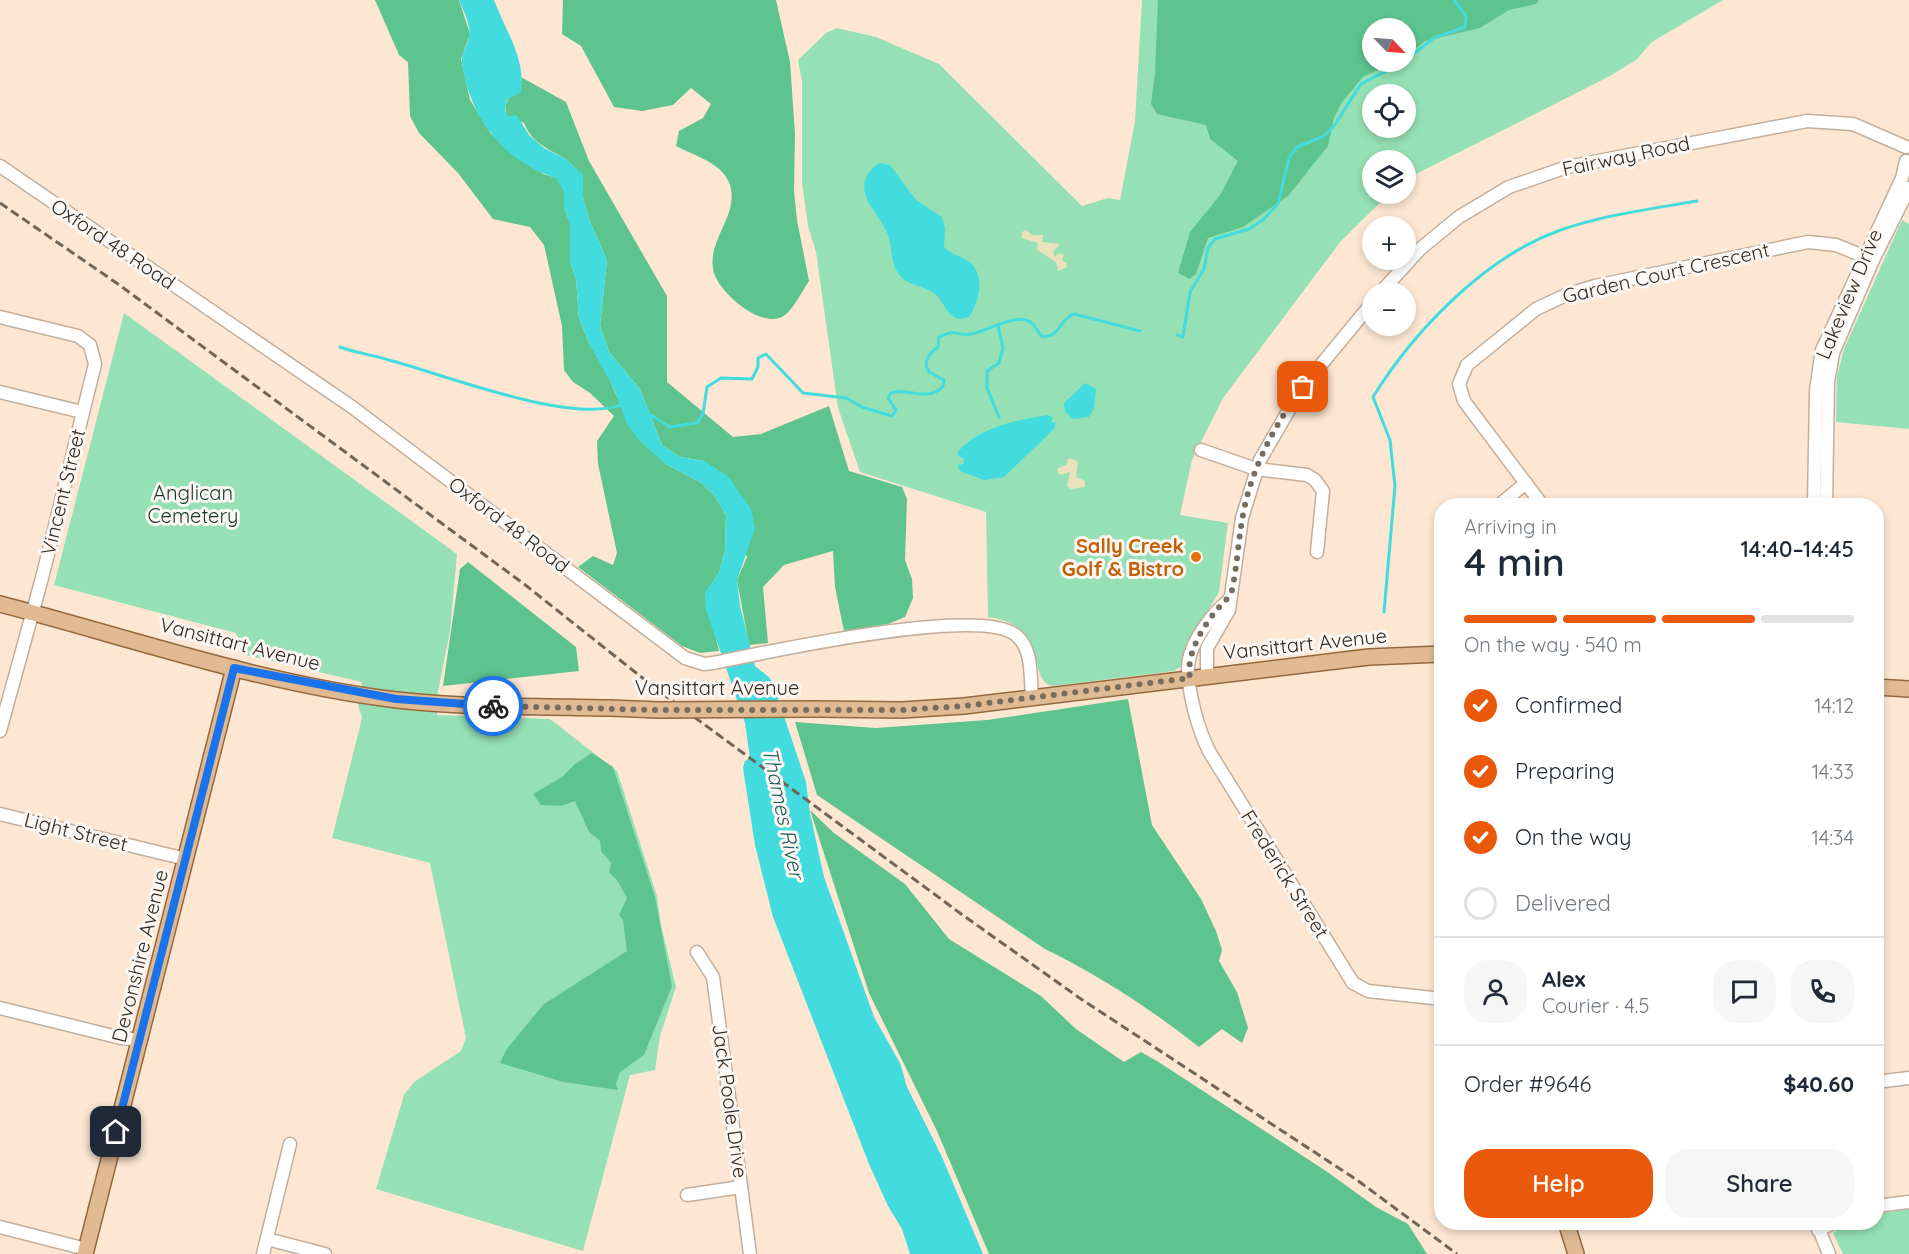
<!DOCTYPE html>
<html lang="en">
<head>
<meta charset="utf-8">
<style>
	:root { --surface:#fff; --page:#f6f6f7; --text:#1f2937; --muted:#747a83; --line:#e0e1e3; --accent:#ea580c }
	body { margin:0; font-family:Quicksand,sans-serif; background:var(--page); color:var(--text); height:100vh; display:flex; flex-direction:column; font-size:22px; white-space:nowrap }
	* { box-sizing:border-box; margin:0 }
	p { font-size:20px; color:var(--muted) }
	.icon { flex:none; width:33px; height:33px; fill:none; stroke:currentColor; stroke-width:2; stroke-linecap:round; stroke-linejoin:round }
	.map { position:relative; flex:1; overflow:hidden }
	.side { position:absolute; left:1434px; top:498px; width:450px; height:732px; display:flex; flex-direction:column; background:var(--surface); border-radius:24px; box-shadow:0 3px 9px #0003 }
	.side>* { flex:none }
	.needle { width:39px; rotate:115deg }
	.buttons { position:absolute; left:1362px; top:18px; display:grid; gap:12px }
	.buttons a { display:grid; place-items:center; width:54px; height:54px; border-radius:50%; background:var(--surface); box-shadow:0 3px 9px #0003; font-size:30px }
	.pin { position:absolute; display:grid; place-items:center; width:51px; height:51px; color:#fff; margin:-26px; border-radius:12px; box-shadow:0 3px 9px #0006 }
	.courier { position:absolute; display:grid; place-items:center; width:60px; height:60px; margin:-30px; border:4px solid #1a73e8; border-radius:50%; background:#fff; color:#222; box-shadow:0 2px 8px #0007 }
	.headline em { font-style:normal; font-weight:600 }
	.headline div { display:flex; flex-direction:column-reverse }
	.headline { display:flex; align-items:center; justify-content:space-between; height:102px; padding:0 30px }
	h1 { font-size:39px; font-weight:600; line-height:45px }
	.bar { display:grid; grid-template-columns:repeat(4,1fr); gap:9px 6px; align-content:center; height:72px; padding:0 30px }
	.bar i { height:8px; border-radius:4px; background:var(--line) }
	.bar .current { background:var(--accent) }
	.bar p { grid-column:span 4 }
	.line { display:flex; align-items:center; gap:15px; padding:0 30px; border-top:2px solid var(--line) }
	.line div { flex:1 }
	.round { display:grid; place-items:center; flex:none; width:63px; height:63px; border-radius:24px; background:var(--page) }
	ol { padding:0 30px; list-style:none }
	li { display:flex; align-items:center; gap:18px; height:66px }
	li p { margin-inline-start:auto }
	li .icon { padding:6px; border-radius:50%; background:var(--accent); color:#fff; stroke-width:4 }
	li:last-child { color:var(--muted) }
	li i { width:33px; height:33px; border:3px solid var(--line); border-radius:50% }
	.action { display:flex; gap:12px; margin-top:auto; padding:12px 30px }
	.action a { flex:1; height:69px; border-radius:24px; background:var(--accent); color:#fff; font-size:24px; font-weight:600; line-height:69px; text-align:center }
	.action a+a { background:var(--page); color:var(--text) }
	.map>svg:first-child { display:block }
</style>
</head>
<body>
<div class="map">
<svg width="1909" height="1254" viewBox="0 0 1909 1254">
	<rect width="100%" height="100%" fill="#fde7d3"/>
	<g fill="#95e1b5" fill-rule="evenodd">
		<path d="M1142,0H1723L1652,42L1636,60L1608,77L1406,179V160H1372V194H1389L1341,241L1223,398L1192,460L1180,515L1228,523L1219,592L1189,642L1181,666L1174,671L1053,686C1025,681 1053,626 988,617L986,512L860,472L838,408L816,252L808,226L802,183V82L798,60L826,33L837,28L876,37L939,64L1082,206L1108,198L1120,200L1135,121ZM1372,28H1406V62H1372ZM1372,94H1406V128H1372Z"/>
		<path d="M1902,220L1909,224V429L1836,422L1837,376L1844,349Z"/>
		<path d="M124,313L457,554L450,631L438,691L437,715L550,719L617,771L657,896L661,925L676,987L660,1036L655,1070L630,1075L583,1251L376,1189L404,1095L414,1082L461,1051L466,1038L430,863L332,838L362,718L358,705L362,682L245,655L236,633L54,585Z"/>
		<path d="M1909,1209V1254H1843L1833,1233C1846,1221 1860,1222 1876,1222L1877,1214Z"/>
	</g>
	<g fill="#5ec48d">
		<path d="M375,0H459L470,34L461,59L470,100L491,134L543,174L557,178L565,191L564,206L570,224V262L576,279L579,318L589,343L603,366L621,405L664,463L700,482L714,495L726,515L725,550L719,573L705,593L719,651L700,653L682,646L578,567L593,556L613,565L617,553L598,464L597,441L614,416L590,393L573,382L564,370L562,326L544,245L530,227L493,219L458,173L419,133L410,116L408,62L399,55Z"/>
		<path d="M563,0H776L790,62L795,134L794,191L797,220L809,281C802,291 795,307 785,315C763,332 716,291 713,269C708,239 739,215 730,185C723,163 695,156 676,146L679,131L703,118L711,104L691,88L673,105L642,111L614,107L581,46L562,34Z"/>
		<path d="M1158,0H1539L1536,4L1509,10L1480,28L1425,41L1406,57V28H1372V62H1394L1363,77L1342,102L1334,118L1328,146L1288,196L1243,227L1208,238L1196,274L1190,279L1178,273L1190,232L1220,195L1238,161L1210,139L1206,125L1157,114L1151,104L1155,74Z"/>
		<path d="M521,77L566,102L589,161L667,296V382L733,437L761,434L829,406L849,471L902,487L907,499L905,560L912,579L913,598L905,617L888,624L844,631L835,587L833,551L784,565L763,587L768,643L749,645L737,580L747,557L704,461L680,457L662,445L640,389L609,352L600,326L607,260L590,222L583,198V175C577,170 571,163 564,158C547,148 532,143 524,123L507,116C501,102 514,91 522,80Z"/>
		<path d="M468,562L576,647L579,671L443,686L460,569Z"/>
		<path d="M1128,699L1152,825L1201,899L1216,931L1222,950L1219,961L1237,992L1248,1028L1242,1043L1222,1029L1199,1047C1151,1009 1100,976 1045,949L817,795L795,722L876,728L987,720Z"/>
		<path d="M592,753L613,767L655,897L672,986L644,1055L620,1072L616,1084L618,1090L564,1082L500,1063L506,1050L544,1004L627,951L623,920L619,915L627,898L617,880L609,872L611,863L601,851L600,841L589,832L575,801L561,806L541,805L533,794L562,777L575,764Z"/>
		<path d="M810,810L834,833L905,884L949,939L1041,996L1076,1029L1124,1062L1141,1052L1157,1061L1326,1171L1376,1207L1408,1224L1427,1254H989L937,1131L869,993Z"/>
	</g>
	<g fill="#ebe2bc">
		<path d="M1026,230L1032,235H1043L1042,242L1060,244L1053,252L1055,257L1059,253L1064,255L1062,260L1067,263V267L1058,271L1056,262L1037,250L1038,243L1022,238V232Z"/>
		<path d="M1068,458L1078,461L1076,477L1085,481V487L1071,489L1067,486L1070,472L1061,475L1058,473L1057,469L1067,464Z"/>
	</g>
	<g fill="#42dcdf">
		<path d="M459,0H494C505,30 526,58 521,92L507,100L505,110L507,116L517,115L529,135L544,148L566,159L583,175V198L590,222L607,260L600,326L609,352L640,389L662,445L680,457L704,461L728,476L751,509L755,529L737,580L740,606L755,666L770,678L774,686L806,782L810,813L824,877L874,1017L900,1063L907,1087L942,1157L983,1254H910L902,1229L888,1206L869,1164L773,917L755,845L743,768L745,761L750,758L745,723L706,610L705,592L719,573L725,550L726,515L714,495L700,482L664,463L638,439L627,424L615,391L589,343L579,318L576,279L570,262V225L564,206V191L556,178C504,162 469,117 462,62C461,53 468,45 469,36C471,24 463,10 459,0Z"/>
		<path d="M879,163L890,165L916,200L942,217L945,228L944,247C951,254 960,256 968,261C986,273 980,301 969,317C965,318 961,320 956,318C946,314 943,300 935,294C925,286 911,286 902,278C890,266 893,250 888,235C879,211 845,188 879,163Z"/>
		<path d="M1085,383L1096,389L1094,408L1089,417L1073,419L1065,412L1064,403Z"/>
		<path d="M1048,415L1053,418L1051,422L1056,423L1054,429L1004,477L984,480L960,471L958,465L963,464L964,459L957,455L958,452C978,427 1018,420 1048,415Z"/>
	</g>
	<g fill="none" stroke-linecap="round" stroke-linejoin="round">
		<g stroke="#42dcdf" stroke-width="3">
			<path d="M1406,60L1434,38L1465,27L1466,16L1454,0"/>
			<path d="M998,326L1003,348L999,363L987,371V388L999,417"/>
			<path d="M1177,335L1183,337L1190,292L1204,269L1208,248L1215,239L1249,229L1263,220L1278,204L1289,158L1297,147L1324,136L1334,126L1361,84L1404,62"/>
			<path d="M340,347C356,353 373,355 389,360C443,374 573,426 623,404"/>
			<path d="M647,413L670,427L697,423L703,414L707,387L721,378L752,379L758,367V358L766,354L803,393L846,398L862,407L892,416L896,410L888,398L891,393C909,387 928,403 943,386L944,380L929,372C922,361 929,354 938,347L939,337C957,328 955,336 971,334C985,332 1021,310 1033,324C1036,327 1038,332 1041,336C1059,340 1060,318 1074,314L1140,331"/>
			<path d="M1384,612L1395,486L1390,440L1373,397C1414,331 1484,258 1558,231C1602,215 1651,209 1697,201"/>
		</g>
		<defs>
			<g id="minor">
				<path d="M0,166L352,407L685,658L704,664L713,663C764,653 983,604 1017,636C1033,650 1030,677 1032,696"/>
				<path d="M1381,292L1420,249L1459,217L1509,187L1567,167L1807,121L1853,124L1906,147"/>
				<path d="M0,317L78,336L90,345L95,364L42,578L0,731"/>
				<path d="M0,392L82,412"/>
				<path d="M1201,450L1256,469L1307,475L1315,480L1323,491L1317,552"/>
				<path d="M1498,506L1526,483"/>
				<path d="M1543,506L1464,401L1459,384L1467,365L1536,309L1566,295L1595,286L1808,242L1836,245L1873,260"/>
				<path d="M1814,506L1816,390L1822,350L1902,178L1906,161"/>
				<path d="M1826,506L1828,382L1833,353L1873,260L1909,188"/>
				<path d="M1229,600C1212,614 1189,643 1188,667C1188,693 1198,730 1210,753L1353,983L1368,991L1442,999"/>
				<path d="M1207,676V648L1229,610L1242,518L1260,460L1301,389L1372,303"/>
				<path d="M0,814L186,859"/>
				<path d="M697,952L713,977L750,1254"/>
				<path d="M0,1008L121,1038L141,1040"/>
				<path d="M1876,1082L1909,1078"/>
				<path d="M687,1195L741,1187"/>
				<path d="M1876,1206L1909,1202"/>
				<path d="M1816,1222L1829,1254"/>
				<path d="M0,1227L86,1249"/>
				<path d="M1818,1230L1835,1222"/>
				<path d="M267,1239L325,1254"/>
				<path d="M263,1254L290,1144"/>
			</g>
			<g id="major">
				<path d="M0,604C131,638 262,684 397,700C468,708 539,706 610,708"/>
				<path d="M1876,687L1909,689"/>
				<path d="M816,709L902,710L964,706L1369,657L1442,654"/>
				<path d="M1566,1222L1576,1254"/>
				<path d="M85,1254L234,668"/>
			</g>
		</defs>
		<use href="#minor" stroke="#c3ae9b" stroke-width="15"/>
		<use href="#major" stroke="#95693c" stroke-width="18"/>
		<use href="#minor" stroke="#fff" stroke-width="12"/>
		<use href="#major" stroke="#e0ba92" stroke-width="15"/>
		<path stroke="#716559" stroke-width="3" stroke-dasharray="9 4.5" stroke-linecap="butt" d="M0,203L118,284L402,494L524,584L659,691L964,916L1081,999L1357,1180L1457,1254"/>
		<defs>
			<path id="major-bridge" d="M610,708L659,710L816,709"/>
		</defs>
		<use href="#major-bridge" stroke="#95693c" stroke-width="18" stroke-linecap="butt"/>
		<use href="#major-bridge" stroke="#e0ba92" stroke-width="15"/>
	</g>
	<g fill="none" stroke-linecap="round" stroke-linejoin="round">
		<path stroke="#786c5f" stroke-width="6" stroke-dasharray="0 10.8" d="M493,706L658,710H902L964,706L1190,678C1186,655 1201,630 1215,612C1222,603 1228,600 1232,590C1237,567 1238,543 1242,521C1249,473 1274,425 1303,387"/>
		<path stroke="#1a73e8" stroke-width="8" d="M116,1132L234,668L396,699L493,706"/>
	</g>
	<circle fill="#e8710a" stroke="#fcf7f3" stroke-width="2" cx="1196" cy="557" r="6"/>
	<g text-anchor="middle" stroke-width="6" stroke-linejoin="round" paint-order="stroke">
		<g font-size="20" fill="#312921" stroke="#fcf7f3">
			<text transform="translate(1626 156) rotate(-12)" y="7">Fairway Road</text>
			<text transform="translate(113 244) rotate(34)" y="7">Oxford 48 Road</text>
			<text transform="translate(1666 273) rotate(-13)" y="7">Garden Court Crescent</text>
			<text transform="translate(1849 294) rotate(-67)" y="7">Lakeview Drive</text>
			<text transform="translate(63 492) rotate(-76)" y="7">Vincent Street</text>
			<text transform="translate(509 525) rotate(37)" y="7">Oxford 48 Road</text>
			<text transform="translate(240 644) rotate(14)" y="7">Vansittart Avenue</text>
			<text transform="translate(1305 644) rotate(-6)" y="7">Vansittart Avenue</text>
			<text x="717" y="695">Vansittart Avenue</text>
			<text transform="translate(76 832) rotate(14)" y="7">Light Street</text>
			<text transform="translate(1285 874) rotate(58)" y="7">Frederick Street</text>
			<text transform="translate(140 956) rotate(-76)" y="7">Devonshire Avenue</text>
			<text transform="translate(730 1101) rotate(82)" y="7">Jack Poole Drive</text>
		</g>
		<g font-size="20" fill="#123d28" stroke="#fcf7f3">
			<text x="193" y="500">Anglican<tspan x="193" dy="23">Cemetery</tspan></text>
		</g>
		<g font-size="20" font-weight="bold" fill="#c56008" stroke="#fcf7f3" text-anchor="end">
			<text x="1184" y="553">Sally Creek<tspan x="1184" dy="23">Golf &amp; Bistro</tspan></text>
		</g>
		<g font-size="21" font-style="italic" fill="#225f60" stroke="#fcf7f3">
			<text transform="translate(783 813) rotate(78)" y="7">Thames River</text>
		</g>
	</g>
</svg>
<div class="buttons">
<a><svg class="needle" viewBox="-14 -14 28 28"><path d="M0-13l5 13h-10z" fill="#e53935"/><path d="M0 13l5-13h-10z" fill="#747a83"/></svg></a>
<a><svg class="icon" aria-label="locate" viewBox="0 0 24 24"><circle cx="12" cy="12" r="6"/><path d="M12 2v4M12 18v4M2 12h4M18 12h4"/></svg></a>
<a><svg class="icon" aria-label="layers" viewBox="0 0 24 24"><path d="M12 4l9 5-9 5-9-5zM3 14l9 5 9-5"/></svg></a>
<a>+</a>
<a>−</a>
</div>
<div class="pin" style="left:1303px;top:387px;background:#ea580c"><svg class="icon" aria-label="bag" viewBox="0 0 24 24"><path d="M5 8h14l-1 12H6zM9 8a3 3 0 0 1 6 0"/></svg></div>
<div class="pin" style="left:116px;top:1132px;background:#1f2937"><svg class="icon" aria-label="home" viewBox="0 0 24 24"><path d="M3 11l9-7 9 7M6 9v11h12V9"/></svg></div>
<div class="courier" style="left:493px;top:706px"><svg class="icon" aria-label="bike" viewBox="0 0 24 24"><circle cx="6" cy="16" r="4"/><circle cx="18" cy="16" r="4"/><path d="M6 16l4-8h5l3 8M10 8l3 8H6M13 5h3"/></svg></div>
<section class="side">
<div class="headline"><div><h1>4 min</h1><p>Arriving in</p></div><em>14:40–14:45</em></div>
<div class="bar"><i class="current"></i><i class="current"></i><i class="current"></i><i></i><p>On the way · 540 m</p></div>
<ol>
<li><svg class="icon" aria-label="check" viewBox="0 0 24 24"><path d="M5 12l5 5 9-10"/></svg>Confirmed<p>14:12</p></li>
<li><svg class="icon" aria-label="check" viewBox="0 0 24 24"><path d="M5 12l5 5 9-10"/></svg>Preparing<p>14:33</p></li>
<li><svg class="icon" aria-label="check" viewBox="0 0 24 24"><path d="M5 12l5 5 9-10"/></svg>On the way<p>14:34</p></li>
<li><i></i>Delivered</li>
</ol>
<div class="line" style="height:108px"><a class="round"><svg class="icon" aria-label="person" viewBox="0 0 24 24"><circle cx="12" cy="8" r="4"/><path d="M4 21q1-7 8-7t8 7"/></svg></a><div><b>Alex</b><p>Courier · 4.5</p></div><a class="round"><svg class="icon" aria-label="chat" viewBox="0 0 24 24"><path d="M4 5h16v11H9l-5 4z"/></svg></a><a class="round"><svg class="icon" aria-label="phone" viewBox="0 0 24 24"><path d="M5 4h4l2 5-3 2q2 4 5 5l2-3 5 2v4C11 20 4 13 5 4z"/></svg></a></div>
<div class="line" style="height:78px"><div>Order #9646</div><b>$40.60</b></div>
<div class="action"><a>Help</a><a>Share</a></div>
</section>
</div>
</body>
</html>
